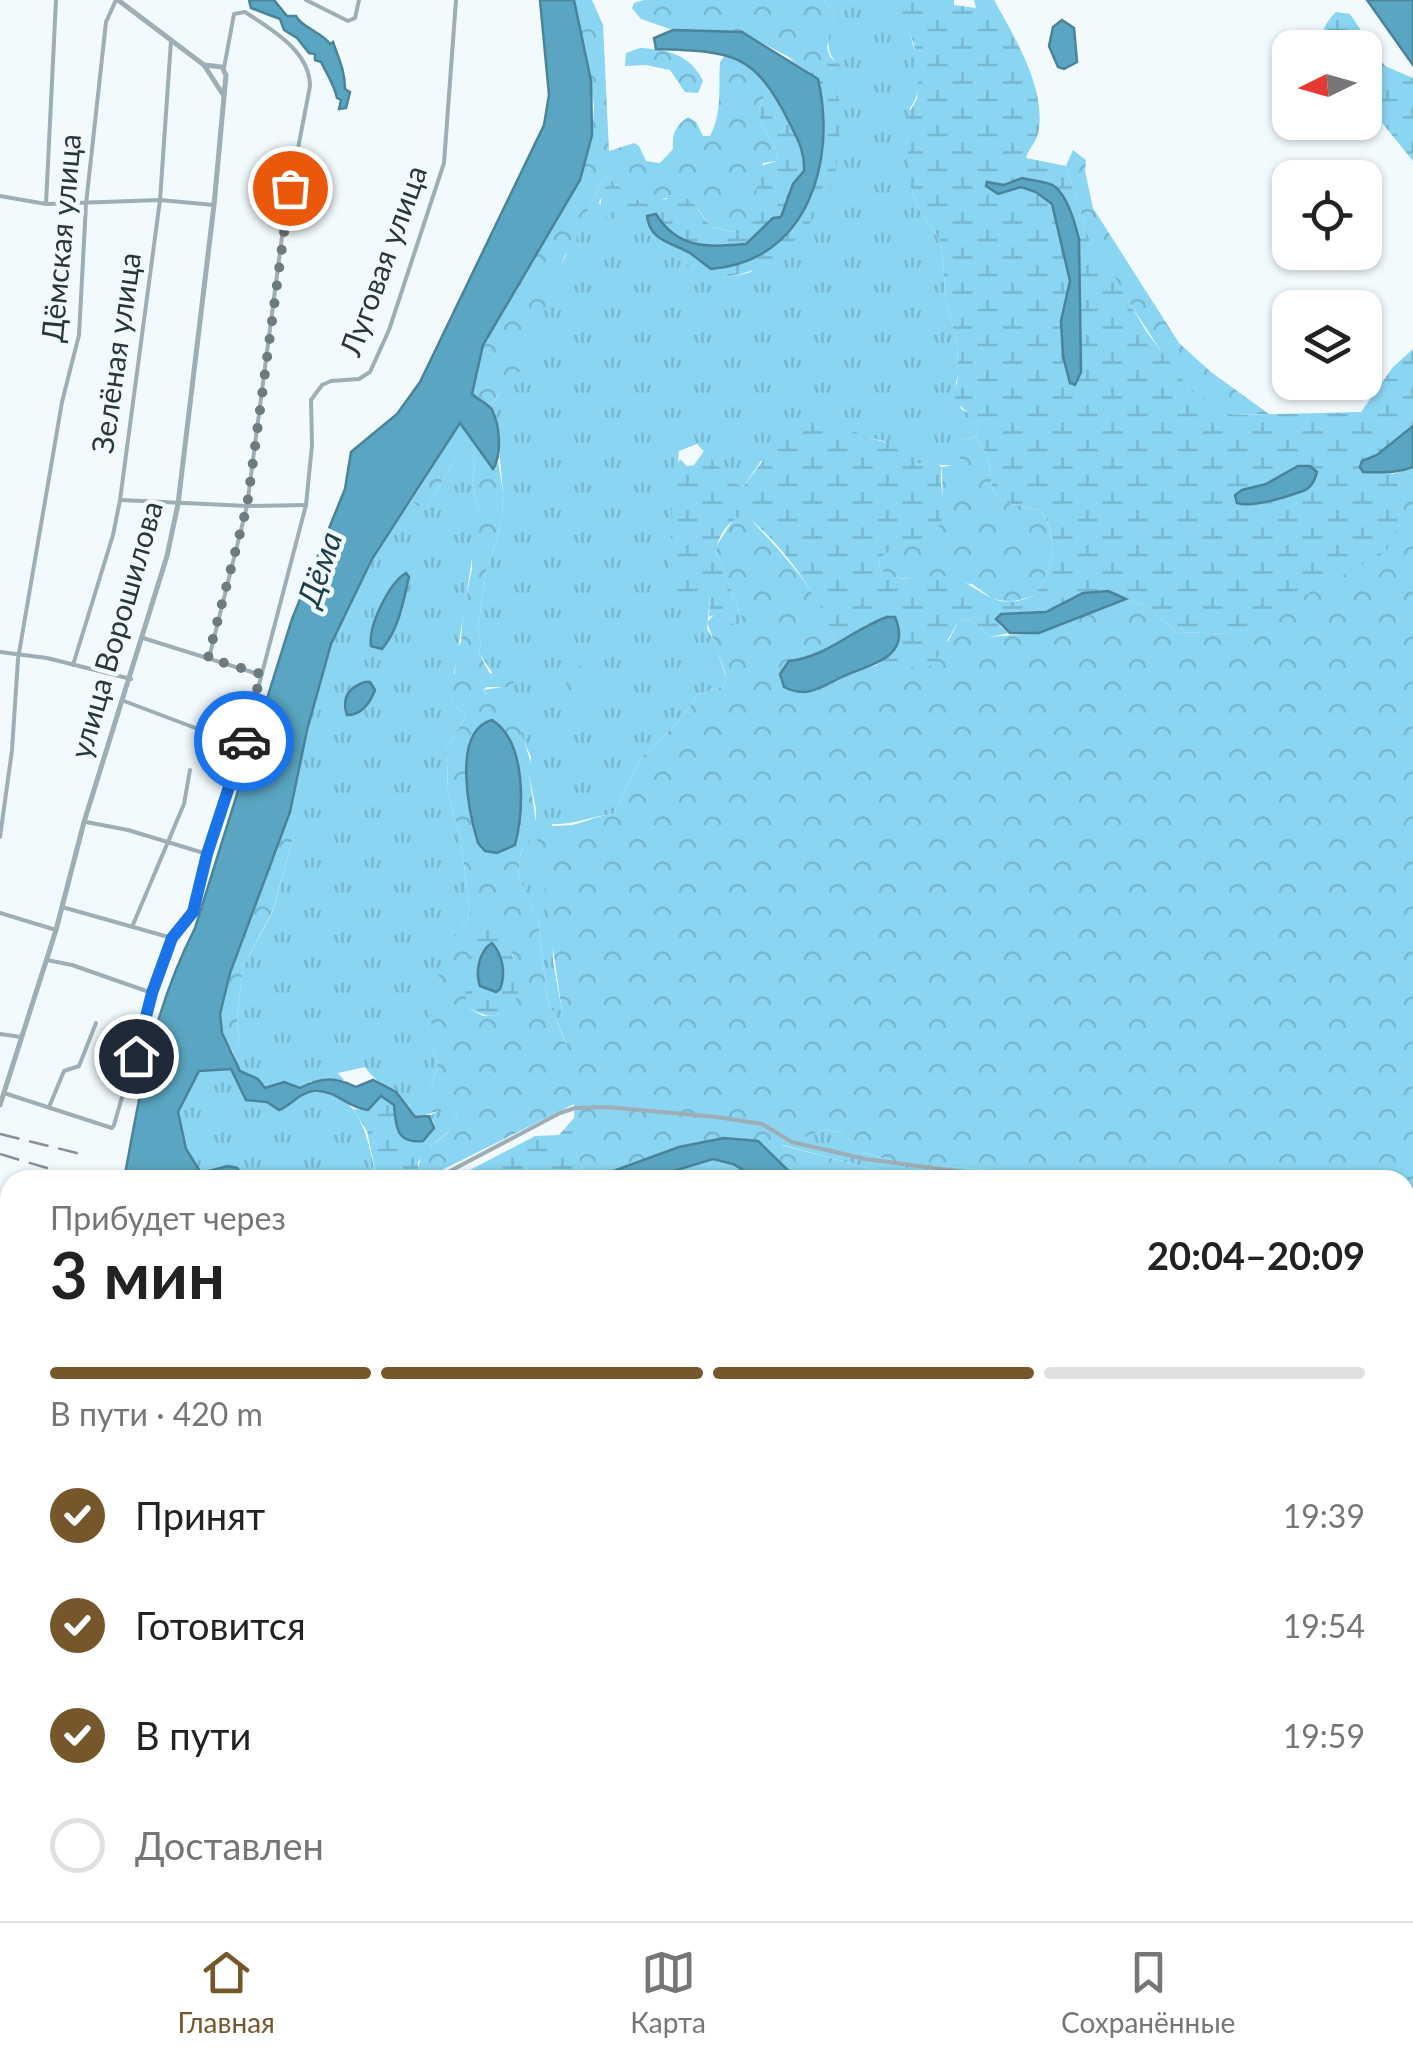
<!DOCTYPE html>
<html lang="ru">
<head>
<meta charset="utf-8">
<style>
	:root { --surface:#fff; --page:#f2f2f2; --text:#222; --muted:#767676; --line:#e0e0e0; --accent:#75572b }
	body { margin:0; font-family:Lato,sans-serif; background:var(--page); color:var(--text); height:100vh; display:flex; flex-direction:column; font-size:38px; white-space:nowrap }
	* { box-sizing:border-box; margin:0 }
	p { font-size:32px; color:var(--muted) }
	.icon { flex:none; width:55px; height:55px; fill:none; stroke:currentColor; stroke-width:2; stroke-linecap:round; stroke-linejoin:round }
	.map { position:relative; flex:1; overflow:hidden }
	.sheet { position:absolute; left:0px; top:1170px; width:1415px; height:752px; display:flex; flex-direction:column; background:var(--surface); border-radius:30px 30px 0 0; box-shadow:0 2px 8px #0004 }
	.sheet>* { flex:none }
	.needle { width:65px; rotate:265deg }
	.controls { position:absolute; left:1272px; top:30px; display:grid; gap:20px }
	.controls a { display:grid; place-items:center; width:110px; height:110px; border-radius:20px; background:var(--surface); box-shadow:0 2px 8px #0004; font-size:50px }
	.pin { position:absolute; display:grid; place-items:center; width:85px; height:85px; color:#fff; margin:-42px; border:5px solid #fff; border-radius:50%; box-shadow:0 2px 10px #0007 }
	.courier { position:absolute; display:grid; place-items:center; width:100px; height:100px; margin:-50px; border:8px solid #1a73e8; border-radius:50%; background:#fff; color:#222; box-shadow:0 2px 12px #0007 }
	.summary em { font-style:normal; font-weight:700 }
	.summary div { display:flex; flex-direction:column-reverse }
	.summary { display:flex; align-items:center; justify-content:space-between; height:170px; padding:0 50px }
	h1 { font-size:65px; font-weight:700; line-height:75px }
	.bar { display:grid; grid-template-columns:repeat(4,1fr); gap:15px 10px; align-content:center; height:120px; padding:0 50px }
	.bar i { height:12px; border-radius:8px; background:var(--line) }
	.bar .on { background:var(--accent) }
	.bar p { grid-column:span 4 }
	ol { padding:0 50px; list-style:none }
	li { display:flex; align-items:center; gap:30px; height:110px }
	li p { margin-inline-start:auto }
	li .icon { padding:10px; border-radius:50%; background:var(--accent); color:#fff; stroke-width:4 }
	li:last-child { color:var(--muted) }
	li i { width:55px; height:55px; border:5px solid var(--line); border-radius:50% }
	.dock { display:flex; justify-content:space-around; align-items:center; height:140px; border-top:2px solid var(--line); background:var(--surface); font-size:28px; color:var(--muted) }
	.dock a { display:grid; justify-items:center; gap:5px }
	.dock .on { color:var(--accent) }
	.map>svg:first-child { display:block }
</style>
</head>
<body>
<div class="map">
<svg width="1413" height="1921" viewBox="0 0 1413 1921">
	<defs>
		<pattern id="grass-tufts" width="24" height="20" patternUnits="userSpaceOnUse" patternTransform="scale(2.5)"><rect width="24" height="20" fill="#8ad5f1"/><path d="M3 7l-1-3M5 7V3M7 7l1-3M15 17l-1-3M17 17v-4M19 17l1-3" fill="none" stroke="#77b7d0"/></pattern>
		<pattern id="forest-crowns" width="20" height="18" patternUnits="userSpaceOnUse" patternTransform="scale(2.5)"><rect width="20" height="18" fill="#8ad5f1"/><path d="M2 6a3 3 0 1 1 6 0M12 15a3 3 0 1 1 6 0" fill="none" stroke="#77b7d0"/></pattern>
		<pattern id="wetland-marsh" width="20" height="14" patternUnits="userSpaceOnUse" patternTransform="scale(2.5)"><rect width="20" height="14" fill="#8ad5f1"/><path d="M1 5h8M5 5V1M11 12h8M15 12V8" fill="none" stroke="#77b7d0"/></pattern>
	</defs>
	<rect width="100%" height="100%" fill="#f2fafe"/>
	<g fill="url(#grass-tufts)">
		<path d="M824,0H895C909,25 931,84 910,108V186L921,212L941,242L946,299L957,343L958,376L956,383L961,409L975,417L979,428L975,437L962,440L956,449L963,464L957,466L912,463L884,441L869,438L761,461L743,487L733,482L697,444L679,451L670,542L695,593L705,591L710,596L707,629C718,643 719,662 727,678L724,686L699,694L678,722L640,759L614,814C592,816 574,825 552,824L553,961L569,1050L547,998L538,920L518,876L521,851L536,829V809L529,775L531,757L517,726L483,690L502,687L479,653L481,642L478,627L486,572L502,521L503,493L498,434L490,405C531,364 539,310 564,259C577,231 592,203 605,175L611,180L599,202L604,215C618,221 635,226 648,234C683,259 702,287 751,272L839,141V99L834,93V83L840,74V65C821,51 830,35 835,14Z"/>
		<path d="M466,453L473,456L475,463L472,483L479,513L450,700L466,716L444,753L448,761L447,791L460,834L470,913L461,930L446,947L432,1046L438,1065L432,1084L408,1106C394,1090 376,1084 365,1067L338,1073L344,1080L311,1081L300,1088H265L258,1079L240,1071L233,1052L239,1043L237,1019L243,967L273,911L295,830V819L290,812C302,757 312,701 330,647C348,594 381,546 412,500L417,506H427L457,457Z"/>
		<path d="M206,1068L232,1069C243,1102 258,1101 288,1106C297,1094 309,1092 323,1093C364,1097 369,1147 377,1180H328L305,1172L287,1177L279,1172L247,1180L243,1174L220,1167L206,1174L201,1173L186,1149L178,1112L199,1071Z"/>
		<path d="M442,1109L451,1110L457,1116L455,1126L431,1146L423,1141L430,1135L434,1122L429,1116Z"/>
		<path d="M824,1130L840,1132L861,1152L901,1163L1053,1175L1129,1170L1262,1175L1277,1180H990L880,1171L779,1144Z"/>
	</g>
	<g fill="url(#forest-crowns)" fill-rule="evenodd">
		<path d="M574,0H592L603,25L609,151L634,143L639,146L646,161L660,163L673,149C672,134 675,126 688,117L696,122L703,136H710C723,112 718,87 720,62L725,55L750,65L770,89C746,119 767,128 778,154L776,161L763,163C759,188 755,218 734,232L711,227L698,209L666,198C639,211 625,191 605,175L576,235L577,244L565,255L521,370L490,405L472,394L482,345L580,180L592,135L594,105Z"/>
		<path d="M644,0H824L835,14L827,47L830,57L819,69H811L742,32L673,30L641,19L632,8L634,3Z"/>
		<path d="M640,48C667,49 691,55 703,81L698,93L685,92L670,70L646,65L625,66L626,53Z"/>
		<path d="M1073,150L1086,160L1085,171L1093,208L1179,343L1211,372L1269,414L1234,415L1211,405L1191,391L1170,365L1090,242L1066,166Z"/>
		<path d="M461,423L493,468L498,461L503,493L502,521L486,572L478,627L481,642L479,653L490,674L507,666L516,672V680L510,687H487L483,690L486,694C488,695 500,698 502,699C514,707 531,758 532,771L529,775L537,829C549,825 559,826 572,825C586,822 598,815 614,814L640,759L678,722L699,694L724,686L727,678L707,622L716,613L742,619L716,551L717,545L735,517L744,515L749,518C783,554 824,596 836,645L803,660L789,661L784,687C817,704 841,671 873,666C882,665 895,669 904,671L949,640L958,622L969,619L990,637L1039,633L1126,599L1149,608L1176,632L1232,634L1289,602L1400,514C1396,497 1394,480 1413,472V1354L1405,1341V1180H1277L1262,1175L1129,1170L1053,1175L901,1163L861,1152L840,1132L824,1130L781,1145L880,1171L990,1180H863L850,1176L798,1180L790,1170L679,1147L587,1180L575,1150L574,1104L430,1176L419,1174C415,1143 452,1142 457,1116L451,1110C439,1109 428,1115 415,1117L408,1106L432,1084L438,1065L432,1046L431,1005L446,946L461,930L470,913L460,834L447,791L448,761L444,753L466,716L449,699L450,681L455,673L456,649L461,642L463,611L472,569V536L479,513L472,483L475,463L473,456L466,454L457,457L427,506H417L412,500ZM499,725C521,757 519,793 518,832L478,843L466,767ZM536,830L567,1046L547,998L538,920L518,876L521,851ZM492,916L513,956L518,976L499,1015L483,1016L468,1008L476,940Z"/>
		<path d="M975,437L988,457L993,492L1008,503L1041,511C1060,540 1053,569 1034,596L1010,602L993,599L972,584L889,577L880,569L879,559L885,552L925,537L943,515L942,467L963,464L955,449L962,440Z"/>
		<circle cx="583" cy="683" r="17"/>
		<path d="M290,812L295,819V830L273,910L243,967L237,1019L239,1043L233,1052L222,1033L220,1014L230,973Z"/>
		<path d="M713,1159L733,1164L760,1180H644Z"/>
	</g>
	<g fill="url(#wetland-marsh)" fill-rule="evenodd">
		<path d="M895,0H954V5L976,8L974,0H994C1014,36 1045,87 1039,129C1038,141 1029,147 1026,158L1066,166L1090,242L1109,267L1146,331L1191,391L1234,415L1361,412L1393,367L1413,349V426L1377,455L1363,461L1370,472L1379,470L1393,474L1413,467V472C1390,484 1401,495 1400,514C1399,526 1390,541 1386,552L1232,634L1176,632L1149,608L1108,592L1083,593L1046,612L1001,614L1000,626L1009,633L990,637L969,619L958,622L933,665L904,671L875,666L887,657L867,624L852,637L836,645C826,604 779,539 744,515C729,519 718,536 716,551L742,619L740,623L732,625L717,614L709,617L710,596L705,592L686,597L677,592C664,552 673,507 676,466L680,459L687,466L694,465L704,451L733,482L743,487L789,426L800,420L841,426L869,438L901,446L912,463H935L942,467C938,484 946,500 943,515C938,545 895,540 879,559L880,569C899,586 919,575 942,576C969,577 986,603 1010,602C1017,602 1027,598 1034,596C1053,569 1060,539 1041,511L1008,503L993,492L988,457L975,437L979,428C974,414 962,411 955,398L958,376L957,343L946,299L941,242L921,212L910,186L906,118L917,99L918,82L914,44Z"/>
		<path d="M1336,12L1350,14L1385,66L1413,78V161L1365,102V48L1323,47C1319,33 1326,22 1336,12Z"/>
		<path d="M830,57L840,65L842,70C837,82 831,87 839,99C839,125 841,152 834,177C820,225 764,286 710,275C683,271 667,247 647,234C634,226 618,221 604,215L600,208L602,193L611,180C654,218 645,194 690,199L711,227L733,232C755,218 758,191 758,167L776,161L778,154C767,128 746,119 770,89L805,152L804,171L793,184L781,218C766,219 761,233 749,241C743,245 733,245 725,246C695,248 673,242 656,215L658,238L687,252L711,269L722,268L814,193L818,79L788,58L819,69Z"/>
		<path d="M492,915C505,939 536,989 506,1011C493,1020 481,1014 468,1008C460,980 471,935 492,915ZM496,946L504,979L496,991L477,968L484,951Z"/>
		<path d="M381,1096L394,1105L396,1125L416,1142L423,1141L431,1146L418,1162L419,1174L425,1177L420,1180H377L367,1131L353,1109L368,1110Z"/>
		<path d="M575,1117V1150L587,1180H451L535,1136L559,1135Z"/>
		<path d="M1405,1641H1413V1738L1405,1744Z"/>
		<path d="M1405,1765L1413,1768V1861L1405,1854Z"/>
		<path d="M986,1912L992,1921H742L732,1913Z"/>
		<path d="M380,1913H710L660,1921H388Z"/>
	</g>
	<g fill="#5aa5c1" stroke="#4a8499" stroke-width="2.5">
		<path d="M249,0H274L287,16H296C301,27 323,33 330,44L333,42C338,57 345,70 345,89L350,92L346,108L339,109L341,100L337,98C334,84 327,74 321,62L315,60V54L309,53L297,38L284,30L280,19L251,8Z"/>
		<path d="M540,0H574L591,81L592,135L580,180L483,345L472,394C478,400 488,403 492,410C500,425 502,455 493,469L460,423L372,559L331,644L307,730L290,812L230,973L220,1014L222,1033L240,1071L258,1079L265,1088L284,1082L300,1088C320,1077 336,1077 356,1087L373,1080L396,1092L415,1117L429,1116L434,1128L423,1141C396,1144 396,1127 394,1105L381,1096L368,1110C347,1108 337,1090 315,1091C299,1092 292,1105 279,1110L267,1102L246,1100L231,1069L199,1071L178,1112L186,1149L201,1173L228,1166L237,1168L247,1180H124C141,1088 152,1013 195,928L292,619L345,489L351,452L397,414L420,382L544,125L549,95Z"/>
		<path d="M1367,0H1413V65Z"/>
		<path d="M1062,20L1074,28L1077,62L1064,69L1058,67L1049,46L1053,27Z"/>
		<path d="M673,30L742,32L818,79C837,161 808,261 711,269C704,264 697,258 690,253C671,242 650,241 647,216L656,214C678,250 709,247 746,244L773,218L781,217L793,184L804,171C805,150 797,138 788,120C753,50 729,52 656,49L654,38Z"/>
		<path d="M1022,178C1032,181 1046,181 1054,186C1068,196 1075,224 1079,239L1081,372L1075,385L1070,383L1063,356L1061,321L1070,281L1052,204L1036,192L1021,187L998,194L986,186L987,182L1004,185Z"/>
		<path d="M1413,426V467C1395,474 1382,472 1363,472L1360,467L1362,461L1377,455Z"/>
		<path d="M1298,466H1310L1317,472C1315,480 1312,488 1303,491C1286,497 1253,508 1237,503L1235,495L1242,490L1266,484Z"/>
		<path d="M406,573L409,577C403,602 399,629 382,649L371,646C368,626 389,583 406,573Z"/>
		<path d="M1108,591L1126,599L1039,633H1010L996,619L1001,614L1046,612L1083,593Z"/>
		<path d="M887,617H895C913,659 868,664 842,677C821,687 807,699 784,687L780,674L789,661C827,657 853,629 887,617Z"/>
		<path d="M365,682H370L375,690C370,703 362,715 347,715C341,698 349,687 365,682Z"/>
		<path d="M492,720C527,742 524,810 515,845L497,853L485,851L478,843C469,813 451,731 492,720Z"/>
		<path d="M492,943C503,955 506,974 500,989L496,992L480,986C475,972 479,951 492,943Z"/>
		<path d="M724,1138L758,1141L798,1180H760L733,1164L713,1159L644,1180H589L679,1147Z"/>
		<path d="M10,1343V1443L0,1429V1356Z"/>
		<path d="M293,1913H380L388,1921H297Z"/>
		<path d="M986,1913H1200L1195,1921H992Z"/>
	</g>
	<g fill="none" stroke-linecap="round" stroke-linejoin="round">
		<g stroke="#9daeb6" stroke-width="4">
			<path d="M306,0L348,21L355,18L359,0"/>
			<path d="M0,196L46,204L160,200L214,205"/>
			<path d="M46,204L56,0"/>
			<path d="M121,500L247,506L306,505"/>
			<path d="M143,638L261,675"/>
			<path d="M0,652L47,658L131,679"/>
			<path d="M209,658L247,506L284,221L310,86C310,51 271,29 245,12L234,14L224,68"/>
			<path d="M73,665L113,535L120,500L160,200L171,41"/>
			<path d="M124,701L243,746"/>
			<path d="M86,822L128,830L207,854"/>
			<path d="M0,837L12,750L18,659L62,402L79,335L86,204L106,22L116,0"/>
			<path d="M62,907L172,938"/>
			<path d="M0,913L56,930"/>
			<path d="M132,927L184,804L190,770"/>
			<path d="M47,960L72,965L152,993"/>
			<path d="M0,1034L21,1037"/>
			<path d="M4,1093L112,1128L114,1125L152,993L172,938L193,911L207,854L243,746L306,505L312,445L311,400L322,385L331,381L359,379L370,372L389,330L444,163L456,0"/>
			<path d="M49,1107L64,1071L79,1066L96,1023"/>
			<path d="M433,1180L560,1113L575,1108L606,1107L717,1117L762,1124L792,1142L865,1159L997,1176L1052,1180L1140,1174L1265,1180"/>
			<path d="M0,1299L10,1286"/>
			<path d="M1405,1299L1413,1310"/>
			<path d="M0,1542L10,1553"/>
			<path d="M0,1565L10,1557"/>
			<path d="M0,1660L10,1652"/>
			<path d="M0,1683L10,1696"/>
			<path d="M0,1879L10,1889"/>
			<path d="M0,1880L10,1855"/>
			<path d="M34,1912L42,1921"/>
			<path d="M181,1912L188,1921"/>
			<path d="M97,1921L105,1912"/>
		</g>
		<g stroke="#9daeb6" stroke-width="5">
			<path d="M118,0L204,65L222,93"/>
			<path d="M0,1105L56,930L84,822L167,556L178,504L214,205L226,75L222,67L204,65"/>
		</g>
		<g stroke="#849096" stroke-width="2.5" stroke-dasharray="20 10" stroke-linecap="butt">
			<path d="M0,1134L81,1154"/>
			<path d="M0,1154L77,1177"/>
		</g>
	</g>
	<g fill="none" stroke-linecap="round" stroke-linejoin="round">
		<path stroke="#6d7b81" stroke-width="10" stroke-dasharray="0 18" d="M244,741L261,674L208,658L247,506L290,188"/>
		<path stroke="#1a73e8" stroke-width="12" d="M136,1056L152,993L172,938L193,912L207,854L244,741"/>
	</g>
	<g text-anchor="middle" stroke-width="9" stroke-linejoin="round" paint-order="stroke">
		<g font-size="30" fill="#26373d" stroke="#f2fafe">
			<text transform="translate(62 238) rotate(-85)" y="10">Дёмская улица</text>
			<text transform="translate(384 261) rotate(-70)" y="10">Луговая улица</text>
			<text transform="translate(117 353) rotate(-82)" y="10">Зелёная улица</text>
			<text transform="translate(117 630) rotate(-74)" y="10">улица Ворошилова</text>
		</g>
		<g font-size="32" font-style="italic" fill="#1d3f4c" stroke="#f2fafe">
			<text transform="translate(320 569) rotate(-71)" y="11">Дёма</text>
		</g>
	</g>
</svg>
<div class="controls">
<a><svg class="needle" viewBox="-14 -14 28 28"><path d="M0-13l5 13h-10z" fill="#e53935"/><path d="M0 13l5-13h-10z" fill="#767676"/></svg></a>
<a><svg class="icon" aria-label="locate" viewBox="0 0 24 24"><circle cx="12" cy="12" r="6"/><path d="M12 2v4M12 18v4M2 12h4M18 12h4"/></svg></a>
<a><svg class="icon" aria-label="layers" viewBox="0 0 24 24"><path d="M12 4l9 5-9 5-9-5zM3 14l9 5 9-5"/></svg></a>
</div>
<div class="pin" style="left:290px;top:188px;background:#ea580c"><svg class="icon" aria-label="bag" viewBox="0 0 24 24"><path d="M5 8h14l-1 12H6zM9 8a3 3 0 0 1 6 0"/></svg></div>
<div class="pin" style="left:136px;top:1056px;background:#1f2937"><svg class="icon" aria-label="home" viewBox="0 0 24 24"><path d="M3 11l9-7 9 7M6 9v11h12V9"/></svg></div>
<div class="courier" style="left:244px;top:741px"><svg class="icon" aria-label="car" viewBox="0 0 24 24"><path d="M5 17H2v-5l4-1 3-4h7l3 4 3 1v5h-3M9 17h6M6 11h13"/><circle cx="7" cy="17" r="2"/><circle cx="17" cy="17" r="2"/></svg></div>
<section class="sheet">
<div class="summary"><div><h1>3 мин</h1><p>Прибудет через</p></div><em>20:04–20:09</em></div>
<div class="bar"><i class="on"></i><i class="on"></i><i class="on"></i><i></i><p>В пути · 420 m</p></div>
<ol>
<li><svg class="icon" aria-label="check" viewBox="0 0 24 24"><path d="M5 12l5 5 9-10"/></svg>Принят<p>19:39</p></li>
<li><svg class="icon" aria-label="check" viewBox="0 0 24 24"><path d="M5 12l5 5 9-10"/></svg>Готовится<p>19:54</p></li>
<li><svg class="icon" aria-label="check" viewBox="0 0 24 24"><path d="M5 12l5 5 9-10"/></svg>В пути<p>19:59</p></li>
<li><i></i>Доставлен</li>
</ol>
</section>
</div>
<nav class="dock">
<a class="on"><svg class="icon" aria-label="home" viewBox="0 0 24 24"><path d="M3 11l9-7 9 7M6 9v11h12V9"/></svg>Главная</a>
<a><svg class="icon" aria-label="map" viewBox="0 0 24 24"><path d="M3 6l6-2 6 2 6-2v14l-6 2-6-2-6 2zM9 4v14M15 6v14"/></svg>Карта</a>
<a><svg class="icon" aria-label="saved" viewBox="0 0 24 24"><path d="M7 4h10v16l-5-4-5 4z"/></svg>Сохранённые</a>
</nav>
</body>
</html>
